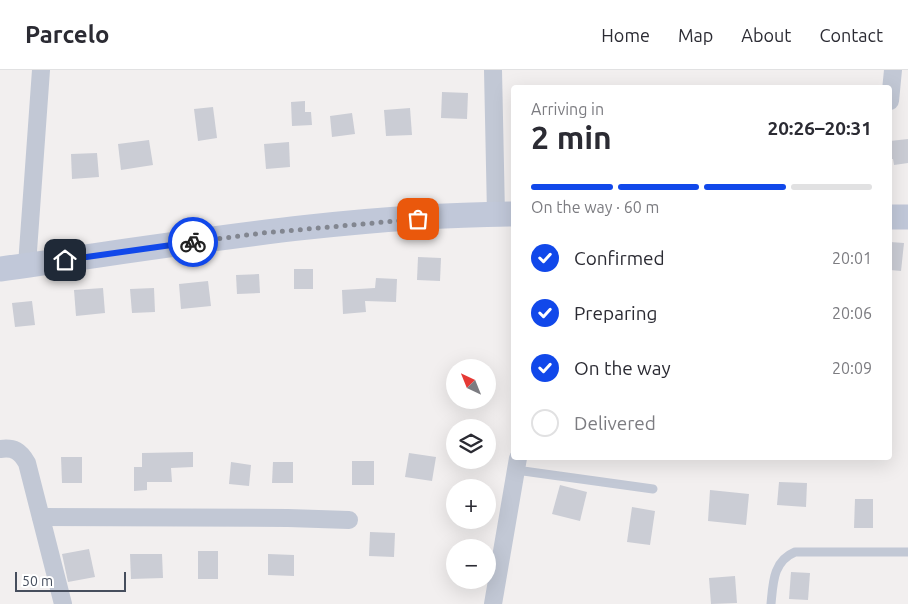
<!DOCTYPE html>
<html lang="en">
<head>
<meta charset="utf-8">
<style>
	:root { --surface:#fff; --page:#f7f7f7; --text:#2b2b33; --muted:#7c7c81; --line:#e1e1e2; --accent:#1148ea }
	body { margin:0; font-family:Ubuntu,sans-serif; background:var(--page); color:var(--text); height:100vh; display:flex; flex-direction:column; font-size:19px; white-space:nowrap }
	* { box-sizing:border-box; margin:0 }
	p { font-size:16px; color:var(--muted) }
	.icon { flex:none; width:28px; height:28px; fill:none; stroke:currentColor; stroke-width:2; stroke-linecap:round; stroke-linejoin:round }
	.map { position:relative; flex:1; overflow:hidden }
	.details { position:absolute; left:511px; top:15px; width:381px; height:375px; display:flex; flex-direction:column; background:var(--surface); border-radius:5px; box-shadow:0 5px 20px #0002 }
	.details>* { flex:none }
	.needle { width:32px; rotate:317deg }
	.tools { position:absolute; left:446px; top:289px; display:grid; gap:10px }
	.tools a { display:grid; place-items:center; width:50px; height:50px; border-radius:50%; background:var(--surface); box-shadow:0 5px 20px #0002; font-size:25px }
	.scale { position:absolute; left:15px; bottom:12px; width:111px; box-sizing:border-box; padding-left:5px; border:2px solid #464e5d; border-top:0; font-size:14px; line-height:18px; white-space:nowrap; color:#464e5d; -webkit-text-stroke:4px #fff; paint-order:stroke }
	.pin { position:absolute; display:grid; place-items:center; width:42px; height:42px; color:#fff; margin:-21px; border-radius:10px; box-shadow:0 2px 8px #0006 }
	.courier { position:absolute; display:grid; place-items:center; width:50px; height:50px; margin:-25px; border:4px solid #1148ea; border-radius:50%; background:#fff; color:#222; box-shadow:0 1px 6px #0007 }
	.summary em { font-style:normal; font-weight:700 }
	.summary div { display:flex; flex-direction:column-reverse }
	.summary { display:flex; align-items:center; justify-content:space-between; height:85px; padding:0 20px }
	h1 { font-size:32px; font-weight:700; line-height:38px }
	.bar { display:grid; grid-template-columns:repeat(4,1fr); gap:8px 5px; align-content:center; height:60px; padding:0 20px }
	.bar i { height:6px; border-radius:4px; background:var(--line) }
	.bar .active { background:var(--accent) }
	.bar p { grid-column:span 4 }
	ol { padding:0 20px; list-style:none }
	li { display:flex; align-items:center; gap:15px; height:55px }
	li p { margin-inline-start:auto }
	li .icon { padding:5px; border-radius:50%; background:var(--accent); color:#fff; stroke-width:4 }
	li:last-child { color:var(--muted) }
	li i { width:28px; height:28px; border:2px solid var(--line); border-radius:50% }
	header { display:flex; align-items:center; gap:30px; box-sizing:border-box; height:70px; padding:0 25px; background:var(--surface); border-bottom:1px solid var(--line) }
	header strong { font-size:24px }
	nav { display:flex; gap:28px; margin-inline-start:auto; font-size:18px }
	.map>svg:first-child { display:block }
</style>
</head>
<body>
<header>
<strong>Parcelo</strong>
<nav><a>Home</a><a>Map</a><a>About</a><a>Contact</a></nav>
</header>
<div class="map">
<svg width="908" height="534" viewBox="0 0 908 534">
	<rect width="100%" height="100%" fill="#f2efef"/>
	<g fill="#cbcdd5">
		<path d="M442,22L468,23L467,49L441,48Z"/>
		<path d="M305,31V42H311L312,55L292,56L291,32Z"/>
		<path d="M213,37L217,68L198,71L194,39Z"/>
		<path d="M410,38L412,65L386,66L384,40Z"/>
		<path d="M352,43L355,64L332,67L330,46Z"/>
		<path d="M908,69V93L894,95L893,89H890V71Z"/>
		<path d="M149,70L153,95L121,100L118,74Z"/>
		<path d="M289,72L290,97L266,99L264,74Z"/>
		<path d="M97,83L99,107L72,109L71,84Z"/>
		<path d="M890,172L904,173L901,201L890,200Z"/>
		<path d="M418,187L441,188L440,211L417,210Z"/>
		<rect x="294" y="199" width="19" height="20"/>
		<path d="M259,204L260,223L237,224L236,205Z"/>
		<path d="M376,208L397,209L396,232L365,231L366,242L343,244L342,220L375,218Z"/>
		<path d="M208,211L211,236L181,239L179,214Z"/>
		<path d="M103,218L105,243L76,246L74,220Z"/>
		<path d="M154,218L155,242L132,243L130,219Z"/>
		<path d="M32,231L35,255L15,257L12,233Z"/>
		<path d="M193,382V397L171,398L172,412H147V420L134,421V397H142V383Z"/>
		<path d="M409,383L436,387L432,411L405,407Z"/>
		<path d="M61,387H82V413H62Z"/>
		<rect x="352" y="391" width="22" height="24"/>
		<path d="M231,392L251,395L249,416L229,414Z"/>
		<path d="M273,392H293V413H272Z"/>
		<path d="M779,412L807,413L806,437L777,435Z"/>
		<path d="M560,415L587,422L580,451L552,444Z"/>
		<path d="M710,420L749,424L746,455L708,451Z"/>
		<path d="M855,429H873V458H854Z"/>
		<path d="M632,437L655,441L650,475L627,472Z"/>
		<path d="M370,462L395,463L394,487L369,486Z"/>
		<path d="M89,479L95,507L68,512L62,484Z"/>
		<rect x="198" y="481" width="20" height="28"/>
		<path d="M130,484H162L163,508L131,509Z"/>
		<path d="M268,484L294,485V506L268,505Z"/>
		<path d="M791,502L810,503L808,530L789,529Z"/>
		<path d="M735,506L737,533L711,534L709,508Z"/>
	</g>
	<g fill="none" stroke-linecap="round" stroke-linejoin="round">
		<g stroke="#c2c8d5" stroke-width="9">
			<path d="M516,400L653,419"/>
			<path d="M771,534C773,513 773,491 795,482H908"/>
		</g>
		<g stroke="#c2c8d5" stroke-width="18">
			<path d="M493,0L496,144"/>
			<path d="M890,31L893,0"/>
			<path d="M27,195L41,0"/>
			<path d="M0,379C14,377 20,381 27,393L63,534"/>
			<path d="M41,447L288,448L349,450"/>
			<path d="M493,534L518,388"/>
		</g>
		<g stroke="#c1c8d9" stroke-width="25">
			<path d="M890,147H908"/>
			<path d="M0,199C168,176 344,145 514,144"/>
		</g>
	</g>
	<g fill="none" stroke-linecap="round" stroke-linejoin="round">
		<path stroke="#828690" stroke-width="5" stroke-dasharray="0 9" d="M193,172L263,163L418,149"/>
		<path stroke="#1148ea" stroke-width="6" d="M65,190L193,172"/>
	</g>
</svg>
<div class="tools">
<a><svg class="needle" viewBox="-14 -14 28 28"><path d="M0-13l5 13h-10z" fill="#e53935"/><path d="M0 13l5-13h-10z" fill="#7c7c81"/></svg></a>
<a><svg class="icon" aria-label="layers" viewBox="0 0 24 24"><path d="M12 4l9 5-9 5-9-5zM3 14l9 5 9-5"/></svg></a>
<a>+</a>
<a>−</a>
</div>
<div class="scale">50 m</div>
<div class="pin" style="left:418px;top:149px;background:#ea580c"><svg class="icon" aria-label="bag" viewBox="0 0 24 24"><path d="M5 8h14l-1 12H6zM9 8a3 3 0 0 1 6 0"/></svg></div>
<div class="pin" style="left:65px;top:190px;background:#1f2937"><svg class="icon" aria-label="home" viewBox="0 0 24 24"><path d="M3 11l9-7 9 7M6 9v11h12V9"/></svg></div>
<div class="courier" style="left:193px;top:172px"><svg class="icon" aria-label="bike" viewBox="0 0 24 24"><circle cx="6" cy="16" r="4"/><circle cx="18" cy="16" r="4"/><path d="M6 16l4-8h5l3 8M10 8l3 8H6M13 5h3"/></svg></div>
<section class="details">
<div class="summary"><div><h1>2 min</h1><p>Arriving in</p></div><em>20:26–20:31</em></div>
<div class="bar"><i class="active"></i><i class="active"></i><i class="active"></i><i></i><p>On the way · 60 m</p></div>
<ol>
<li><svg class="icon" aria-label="check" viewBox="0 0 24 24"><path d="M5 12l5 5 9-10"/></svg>Confirmed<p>20:01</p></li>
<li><svg class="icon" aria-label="check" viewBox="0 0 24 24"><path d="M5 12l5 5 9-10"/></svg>Preparing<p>20:06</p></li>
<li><svg class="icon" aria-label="check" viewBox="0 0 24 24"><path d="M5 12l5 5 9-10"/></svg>On the way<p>20:09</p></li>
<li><i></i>Delivered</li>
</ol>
</section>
</div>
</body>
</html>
